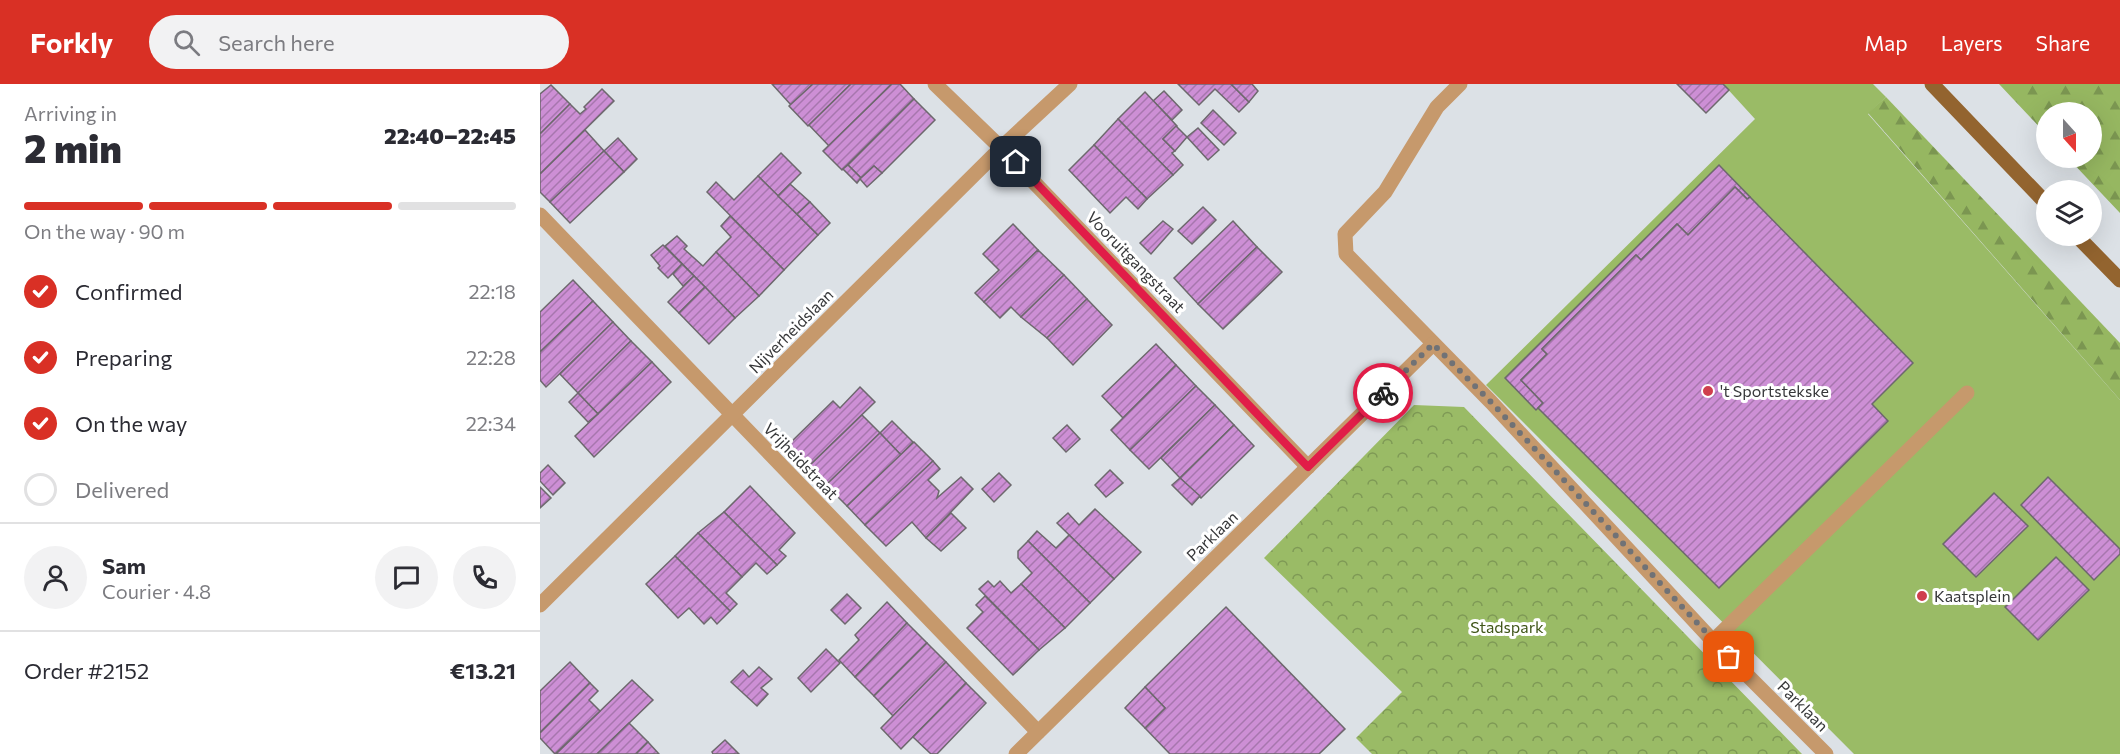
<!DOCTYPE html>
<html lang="en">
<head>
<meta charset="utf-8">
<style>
	:root { --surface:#fff; --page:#f2f2f3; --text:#2b2b33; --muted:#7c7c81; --line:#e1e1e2; --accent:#d93025 }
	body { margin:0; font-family:Commissioner,sans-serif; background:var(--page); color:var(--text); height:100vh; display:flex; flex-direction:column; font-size:22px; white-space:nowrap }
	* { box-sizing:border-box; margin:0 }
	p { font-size:20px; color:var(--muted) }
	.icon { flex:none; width:33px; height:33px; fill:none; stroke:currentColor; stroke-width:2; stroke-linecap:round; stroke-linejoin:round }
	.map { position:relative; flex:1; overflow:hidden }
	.sheet { display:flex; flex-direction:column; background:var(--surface); width:540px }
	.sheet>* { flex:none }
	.needle { width:39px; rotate:159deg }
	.buttons { position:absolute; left:1496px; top:18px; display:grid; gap:12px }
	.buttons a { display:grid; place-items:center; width:66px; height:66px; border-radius:50%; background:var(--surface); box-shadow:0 6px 24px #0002; font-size:30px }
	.pin { position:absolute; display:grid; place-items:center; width:51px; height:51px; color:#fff; margin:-26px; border-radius:12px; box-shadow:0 3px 9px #0006 }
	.courier { position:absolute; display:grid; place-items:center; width:60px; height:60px; margin:-30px; border:4px solid #e11d48; border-radius:50%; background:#fff; color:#222; box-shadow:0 2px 8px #0007 }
	.head em { font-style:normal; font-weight:800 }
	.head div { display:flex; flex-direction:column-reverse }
	.head { display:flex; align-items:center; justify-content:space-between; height:102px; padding:0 24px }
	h1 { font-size:39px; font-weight:800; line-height:45px }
	.bar { display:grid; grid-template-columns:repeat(4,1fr); gap:9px 6px; align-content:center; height:72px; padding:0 24px }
	.bar i { height:8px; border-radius:4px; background:var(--line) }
	.bar .active { background:var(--accent) }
	.bar p { grid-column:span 4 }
	.line { display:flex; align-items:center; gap:15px; padding:0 24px; border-top:2px solid var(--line) }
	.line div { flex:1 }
	.round { display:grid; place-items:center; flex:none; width:63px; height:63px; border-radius:32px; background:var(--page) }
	ol { padding:0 24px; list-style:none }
	li { display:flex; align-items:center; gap:18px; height:66px }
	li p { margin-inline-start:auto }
	li .icon { padding:6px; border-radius:50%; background:var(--accent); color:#fff; stroke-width:4 }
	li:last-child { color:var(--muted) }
	li i { width:33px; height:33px; border:3px solid var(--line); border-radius:50% }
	header { display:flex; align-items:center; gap:36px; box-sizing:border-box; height:84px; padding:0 30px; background:var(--accent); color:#fff }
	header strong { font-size:28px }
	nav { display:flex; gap:33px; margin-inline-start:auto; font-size:21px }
	.search { width:420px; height:54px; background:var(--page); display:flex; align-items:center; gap:15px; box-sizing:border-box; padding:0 21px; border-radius:33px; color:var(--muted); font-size:22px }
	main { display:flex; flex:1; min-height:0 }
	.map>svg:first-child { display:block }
</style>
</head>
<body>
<header>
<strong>Forkly</strong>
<div class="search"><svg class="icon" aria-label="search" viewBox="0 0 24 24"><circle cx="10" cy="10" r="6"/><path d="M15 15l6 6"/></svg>Search here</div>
<nav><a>Map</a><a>Layers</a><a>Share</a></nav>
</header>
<main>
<section class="sheet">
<div class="head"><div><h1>2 min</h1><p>Arriving in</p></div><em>22:40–22:45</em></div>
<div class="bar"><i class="active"></i><i class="active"></i><i class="active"></i><i></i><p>On the way · 90 m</p></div>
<ol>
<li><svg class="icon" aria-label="check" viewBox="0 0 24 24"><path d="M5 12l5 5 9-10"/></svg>Confirmed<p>22:18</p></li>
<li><svg class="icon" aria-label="check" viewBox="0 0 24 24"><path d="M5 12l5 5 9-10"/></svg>Preparing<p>22:28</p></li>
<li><svg class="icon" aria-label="check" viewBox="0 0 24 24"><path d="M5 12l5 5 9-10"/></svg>On the way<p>22:34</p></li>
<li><i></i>Delivered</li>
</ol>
<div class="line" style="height:108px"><a class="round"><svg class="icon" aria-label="person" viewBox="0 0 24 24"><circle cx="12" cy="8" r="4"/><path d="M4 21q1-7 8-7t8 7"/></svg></a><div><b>Sam</b><p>Courier · 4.8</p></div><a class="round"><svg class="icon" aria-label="chat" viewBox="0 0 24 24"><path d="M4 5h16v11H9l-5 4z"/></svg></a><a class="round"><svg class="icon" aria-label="phone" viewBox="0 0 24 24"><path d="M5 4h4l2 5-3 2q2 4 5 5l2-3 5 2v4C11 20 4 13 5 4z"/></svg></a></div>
<div class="line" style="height:78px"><div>Order #2152</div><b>€13.21</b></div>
</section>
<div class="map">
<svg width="1580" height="670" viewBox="0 0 1580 670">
	<defs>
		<pattern id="forest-firs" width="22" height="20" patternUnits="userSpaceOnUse" patternTransform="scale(1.5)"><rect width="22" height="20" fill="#96b761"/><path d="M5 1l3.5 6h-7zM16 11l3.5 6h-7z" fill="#7b9651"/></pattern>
		<pattern id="park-crowns" width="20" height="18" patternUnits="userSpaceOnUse" patternTransform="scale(1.5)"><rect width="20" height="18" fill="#9abb66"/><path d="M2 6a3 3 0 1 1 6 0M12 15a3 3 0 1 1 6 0" fill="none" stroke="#7e9955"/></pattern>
		<pattern id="building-hatch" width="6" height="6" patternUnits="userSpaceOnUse" patternTransform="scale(1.5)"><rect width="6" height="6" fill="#cd8fd5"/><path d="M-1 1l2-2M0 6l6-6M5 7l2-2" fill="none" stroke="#a776ae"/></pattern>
	</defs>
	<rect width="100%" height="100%" fill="#dce1e6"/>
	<path fill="#9abb66" d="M1183,0H1333L1346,13L1328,30L1580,316V670H1314L946,301L1215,35Z"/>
	<g fill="url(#forest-firs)">
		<path d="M1459,0H1580V129L1528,74H1551V28H1506V50Z"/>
		<path d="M1346,13L1580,259V316L1328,29Z"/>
	</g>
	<path fill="url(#park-crowns)" d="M874,321L924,323L1262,670H832L816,654L862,608L724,474Z"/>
	<g fill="url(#building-hatch)" stroke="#6d686d" stroke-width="1.5">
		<path d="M232,0H273L251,21Z"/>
		<path d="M273,0H311L268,42L249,22Z"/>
		<path d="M311,0H352L289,62L269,41Z"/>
		<path d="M352,0H360L374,15L302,86L283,67Z"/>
		<path d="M638,0H691L709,18L699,28L675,5L659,21Z"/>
		<path d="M691,0H712L718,7L709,18Z"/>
		<path d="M1137,0H1183L1189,6L1166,29Z"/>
		<path d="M11,1L30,20L0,50V10Z"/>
		<path d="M62,5L74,17L0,90V50L30,20L40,30L46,25L44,23Z"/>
		<path d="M624,7L642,26L632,36L613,17Z"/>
		<path d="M605,8L637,42L623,55L635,67L632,69L643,81L633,91L578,35Z"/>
		<path d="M374,15L395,36L342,89L334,82L321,94L308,81Z"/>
		<path d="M673,26L696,49L684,61L661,39Z"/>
		<path d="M578,35L633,91L607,115L554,61Z"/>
		<path d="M636,42L647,53L635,67L623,55Z"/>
		<path d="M658,44L679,66L668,76L647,53Z"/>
		<path d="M45,46L64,67L10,118L0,108V90Z"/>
		<path d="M78,54L97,75L84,88L64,67Z"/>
		<path d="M554,61L607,115L598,125L586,113L570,129L529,86Z"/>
		<path d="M64,67L84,88L30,139L10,118Z"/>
		<path d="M241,69L261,89L238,112L218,92Z"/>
		<path d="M308,81L321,94L334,82L342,89L327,103L320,95L317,99L303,85Z"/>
		<path d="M1179,81L1210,113L1207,115L1195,103L1148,151L1137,140L1101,176L1096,171L1002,265L1007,270L981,296L1003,319L996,326L965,294Z"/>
		<path d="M218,92L278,151L244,186L167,108L176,98L194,116Z"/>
		<path d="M250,100L270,118L257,130L238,112Z"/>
		<path d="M1195,103L1207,115L1210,113L1373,279L1332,320L1348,337L1179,504L998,324L1003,319L981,296L1007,270L1002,265L1096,171L1101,176L1137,140L1148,151Z"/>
		<path d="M270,118L290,139L278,151L257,130Z"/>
		<path d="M663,123L676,136L652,160L638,147Z"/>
		<path d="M190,132L244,186L219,212L176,168L191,153L181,142Z"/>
		<path d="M623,137L633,145L611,170L600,159Z"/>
		<path d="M693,137L717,163L658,220L634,194Z"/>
		<path d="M473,140L498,166L444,218L435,209L459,186L443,170Z"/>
		<path d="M137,152L147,162L144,165L163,182L176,168L219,212L195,234L125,162Z"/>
		<path d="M123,161L142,180L128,194L118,184L120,182L111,171Z"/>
		<path d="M717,163L742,188L683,245L658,220Z"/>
		<path d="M498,166L524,191L481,233L471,223L460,234L444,218Z"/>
		<path d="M142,180L154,192L143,202L133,190Z"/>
		<path d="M524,191L547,215L507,254L481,233Z"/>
		<path d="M154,192L165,203L139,229L128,218Z"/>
		<path d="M33,196L53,217L0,268V228Z"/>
		<path d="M165,203L195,234L169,260L139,229Z"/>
		<path d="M547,215L572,241L533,281L507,254Z"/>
		<path d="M53,217L73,238L6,303L0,296V268Z"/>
		<path d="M73,238L91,257L38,309L20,290Z"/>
		<path d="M91,257L112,278L58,330L38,309Z"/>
		<path d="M616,260L636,281L583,334L562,312Z"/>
		<path d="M112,278L131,298L54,373L35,352Z"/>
		<path d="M636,281L656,302L590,366L571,346Z"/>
		<path d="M656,302L675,321L609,385L590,366Z"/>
		<path d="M320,303L335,318L268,383L247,362L293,317L300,324Z"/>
		<path d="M38,309L58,330L48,338L29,318Z"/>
		<path d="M675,321L694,341L640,394L621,374Z"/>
		<path d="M322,331L340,349L286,401L268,383Z"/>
		<path d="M352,337L373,358L361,371L340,349Z"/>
		<path d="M527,341L540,355L526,368L513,354Z"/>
		<path d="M694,341L714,362L661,414L640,394Z"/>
		<path d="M340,349L361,371L307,422L286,401Z"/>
		<path d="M374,358L393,377L325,441L307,422Z"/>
		<path d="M393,377L400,385L388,396L399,407L397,414L421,393L433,405L386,454L372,438L346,462L325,441Z"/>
		<path d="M8,381L25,399L13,411L0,397V389Z"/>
		<path d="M570,386L583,399L566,413L555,401Z"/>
		<path d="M459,389L471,401L454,418L442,405Z"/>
		<path d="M1508,393L1580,465V470L1554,496L1481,421Z"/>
		<path d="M640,394L660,412L652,421L632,401Z"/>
		<path d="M210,402L255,449L239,466L246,472L237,481L184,428Z"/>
		<path d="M0,403L11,414L0,424Z"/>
		<path d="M1454,409L1488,442L1436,493L1403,460Z"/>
		<path d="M555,425L601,468L574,495L517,439L528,429L539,441Z"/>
		<path d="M184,428L237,481L227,490L216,479L202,493L158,449Z"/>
		<path d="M411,429L426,444L401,467L386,454Z"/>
		<path d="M497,447L516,464L529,451L574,495L550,519L488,457Z"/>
		<path d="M158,449L202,493L186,509L197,520L190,527L135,472Z"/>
		<path d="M488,457L550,519L525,544L481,500L492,489L478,474V467Z"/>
		<path d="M135,472L190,527L177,540L171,533L164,540L149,524L138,534L106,500Z"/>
		<path d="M1516,473L1549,506L1498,556L1465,523Z"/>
		<path d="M448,497L454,503L460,497L471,509L481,500L525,544L499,566L439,505Z"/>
		<path d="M307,510L321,524L305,540L291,526Z"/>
		<path d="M445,512L499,566L473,591L427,544L443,528L436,521Z"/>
		<path d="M347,518L367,539L315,593L299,576L319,556L315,551Z"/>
		<path d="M686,523L805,645L779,670H630L605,644L625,624L605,603Z"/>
		<path d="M367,539L387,559L334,612L315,593Z"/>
		<path d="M387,559L406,578L353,632L334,612Z"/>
		<path d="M286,565L300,579L271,608L258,594Z"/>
		<path d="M30,578L50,599L0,649V607Z"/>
		<path d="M406,578L426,599L361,665L341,644Z"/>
		<path d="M219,583L232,595L221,604L228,610L217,622L191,598L203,586L209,593Z"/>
		<path d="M92,596L113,616L57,670H16Z"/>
		<path d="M50,599L58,607L49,616L60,627L15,670L0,654V649Z"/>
		<path d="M426,599L446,619L397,670H391L373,653Z"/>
		<path d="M605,603L625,624L605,644L585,624Z"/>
		<path d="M89,639L108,658L96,670H57Z"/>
		<path d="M185,656L199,670H173L172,668Z"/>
		<path d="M108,658L119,670H96Z"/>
	</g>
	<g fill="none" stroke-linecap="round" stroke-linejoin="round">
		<g stroke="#c6996c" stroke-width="15">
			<path d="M395,0L461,64L768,383"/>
			<path d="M920,0L897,23L845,108L805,150L806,170L951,318L1173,557L1286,670"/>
			<path d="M0,131L498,648"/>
			<path d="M0,521L461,64L530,0"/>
			<path d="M1173,557L1427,309"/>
			<path d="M476,670L893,260"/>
		</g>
		<g stroke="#93642f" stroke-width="15">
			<path d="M1392,0L1506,119"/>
			<path d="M1537,152L1580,196"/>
		</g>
	</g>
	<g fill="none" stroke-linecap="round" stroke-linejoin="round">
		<path stroke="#707276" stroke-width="6" stroke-dasharray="0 10.8" d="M843,309L893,260L951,318L1189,573"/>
		<path stroke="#e11d48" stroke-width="8" d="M476,78L768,383L843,309"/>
	</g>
	<g fill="#cf3e4d" stroke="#fff" stroke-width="2">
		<circle cx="1168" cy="307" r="6"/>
		<circle cx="1382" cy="512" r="6"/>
	</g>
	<g text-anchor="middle" stroke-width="6" stroke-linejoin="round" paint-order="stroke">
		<g font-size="16" fill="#363739" stroke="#fff">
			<text transform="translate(596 178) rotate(46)" y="6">Vooruitgangstraat</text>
			<text transform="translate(251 247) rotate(-45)" y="6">Nijverheidslaan</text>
			<text transform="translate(261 377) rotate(46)" y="6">Vrijheidstraat</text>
			<text transform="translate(672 452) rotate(-44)" y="6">Parklaan</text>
			<text transform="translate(1263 622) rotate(45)" y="6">Parklaan</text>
		</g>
		<g font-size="16" fill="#363739" stroke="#fff" text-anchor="start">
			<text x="1180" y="313">'t Sportstekske</text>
			<text x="1394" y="518">Kaatsplein</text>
		</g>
		<g font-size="16" fill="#405619" stroke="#fff">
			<text x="967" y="549">Stadspark</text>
		</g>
	</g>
</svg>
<div class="buttons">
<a><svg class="needle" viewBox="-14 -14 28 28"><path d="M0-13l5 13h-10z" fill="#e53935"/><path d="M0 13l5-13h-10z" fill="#7c7c81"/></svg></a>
<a><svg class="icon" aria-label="layers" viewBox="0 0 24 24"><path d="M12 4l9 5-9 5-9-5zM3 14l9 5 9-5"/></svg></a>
</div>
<div class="pin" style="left:1189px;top:573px;background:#ea580c"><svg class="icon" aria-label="bag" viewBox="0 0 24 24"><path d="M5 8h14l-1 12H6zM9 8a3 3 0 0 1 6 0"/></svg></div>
<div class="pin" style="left:476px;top:78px;background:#1f2937"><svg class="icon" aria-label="home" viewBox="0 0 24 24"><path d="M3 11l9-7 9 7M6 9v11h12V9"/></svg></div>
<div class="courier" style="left:843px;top:309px"><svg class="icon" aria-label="bike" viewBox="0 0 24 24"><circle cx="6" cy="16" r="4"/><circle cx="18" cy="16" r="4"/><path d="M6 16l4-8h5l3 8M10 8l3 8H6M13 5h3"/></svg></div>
</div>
</main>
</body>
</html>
